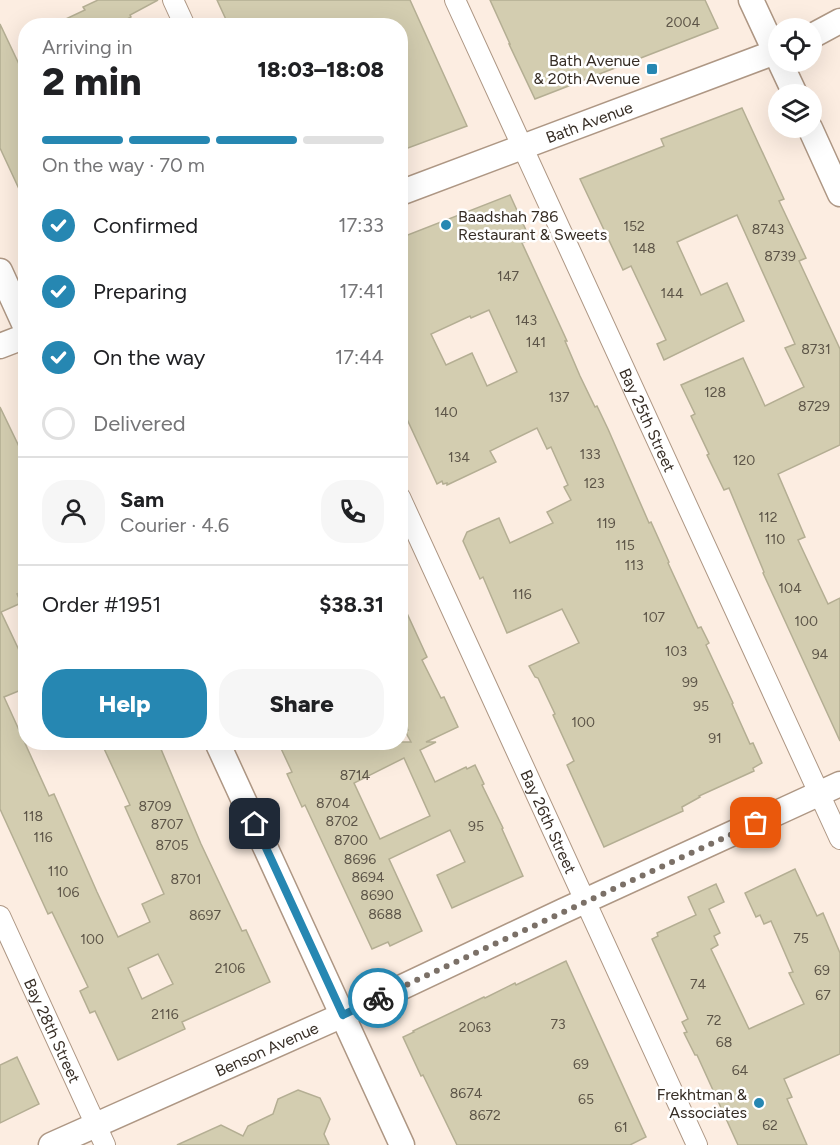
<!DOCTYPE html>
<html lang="en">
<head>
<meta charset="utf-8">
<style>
	:root { --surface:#fff; --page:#f6f6f6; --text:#202124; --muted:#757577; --line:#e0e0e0; --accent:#2687b2 }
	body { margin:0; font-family:Figtree,sans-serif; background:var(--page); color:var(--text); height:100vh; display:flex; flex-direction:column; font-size:22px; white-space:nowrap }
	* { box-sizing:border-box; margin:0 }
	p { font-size:20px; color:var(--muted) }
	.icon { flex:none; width:33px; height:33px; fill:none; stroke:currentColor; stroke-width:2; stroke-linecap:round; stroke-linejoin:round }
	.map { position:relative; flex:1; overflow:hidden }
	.side { position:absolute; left:18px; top:18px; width:390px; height:732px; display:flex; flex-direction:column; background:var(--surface); border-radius:24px; box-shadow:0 6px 24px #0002 }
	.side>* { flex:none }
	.buttons { position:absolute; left:768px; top:18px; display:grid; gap:12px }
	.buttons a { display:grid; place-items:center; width:54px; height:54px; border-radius:50%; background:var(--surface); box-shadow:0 6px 24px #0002; font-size:30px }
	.pin { position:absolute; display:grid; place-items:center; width:51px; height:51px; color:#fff; margin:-26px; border-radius:12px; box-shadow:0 3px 9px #0006 }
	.courier { position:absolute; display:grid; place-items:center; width:60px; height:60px; margin:-30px; border:4px solid #2687b2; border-radius:50%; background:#fff; color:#222; box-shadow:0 2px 8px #0007 }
	.head em { font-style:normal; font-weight:800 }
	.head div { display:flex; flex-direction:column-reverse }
	.head { display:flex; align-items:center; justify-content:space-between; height:102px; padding:0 24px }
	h1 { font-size:39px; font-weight:800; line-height:45px }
	.bar { display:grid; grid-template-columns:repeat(4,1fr); gap:9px 6px; align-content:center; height:72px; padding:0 24px }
	.bar i { height:8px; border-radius:4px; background:var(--line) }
	.bar .active { background:var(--accent) }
	.bar p { grid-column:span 4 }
	.line { display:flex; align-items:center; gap:15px; padding:0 24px; border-top:2px solid var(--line) }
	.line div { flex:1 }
	.round { display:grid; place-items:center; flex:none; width:63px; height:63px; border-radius:24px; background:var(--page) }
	ol { padding:0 24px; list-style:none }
	li { display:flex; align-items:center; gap:18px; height:66px }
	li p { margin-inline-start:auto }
	li .icon { padding:6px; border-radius:50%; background:var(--accent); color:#fff; stroke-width:4 }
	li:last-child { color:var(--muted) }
	li i { width:33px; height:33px; border:3px solid var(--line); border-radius:50% }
	.action { display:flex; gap:12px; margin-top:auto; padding:12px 24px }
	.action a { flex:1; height:69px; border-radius:24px; background:var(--accent); color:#fff; font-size:24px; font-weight:800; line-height:69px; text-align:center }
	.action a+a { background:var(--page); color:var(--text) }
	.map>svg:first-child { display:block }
</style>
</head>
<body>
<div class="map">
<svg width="840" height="1145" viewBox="0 0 840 1145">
	<rect width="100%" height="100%" fill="#fcede1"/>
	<g fill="#d3cdb0" stroke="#b4ae93" stroke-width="1.5" fill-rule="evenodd">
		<path d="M98,0H158L130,15L131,17L114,26H51L85,10L83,7Z"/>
		<path d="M217,0H410L467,126L400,151V26H229Z"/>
		<path d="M490,0H705L718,28L535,99L509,44H510Z"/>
		<path d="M0,24L26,79V204L0,148Z"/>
		<path d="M742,108L784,199L779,201L806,258L799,261L840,349V445L778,474L805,537L798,540L828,604L840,598V741L763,573L764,572L729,488L724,490L707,455L709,454L691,416L695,414L681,385L743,358L765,406L804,387L785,348L795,344L737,215L677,242L701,295L727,283L744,321L664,360L657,344L666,340L631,266L623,270L580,179L664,146L661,139Z"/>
		<path d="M510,195L530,239L522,243L567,341H565L580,376L595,407L597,406L608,429L649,523L651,522L669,562L668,563L698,628L701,627L709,643L706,645L733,703L732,704L750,744L753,743L762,763L753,768L754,771L699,796L700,797L682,807L683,811L604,847L567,765L574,761L553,715L555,714L538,678L535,677L529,666L579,643L562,609L507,633L483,577L480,579L463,541L467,532L499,518L510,543L553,523L547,512L571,500L564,487L568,485L551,447L547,449L537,428L490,451L496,462L447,485V483L443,484L442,481L437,484L400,404V238ZM489,310L517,372L487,386L472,353L446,365L431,334L470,316L471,318Z"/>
		<path d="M0,407L26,461V590L17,594L21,603L1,612L26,665V688L4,697L49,796L54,794L97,892L118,937L150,922L142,904L164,894L125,807L130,805L101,742H158L201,844L242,931L246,930L270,982L182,1022L185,1029L118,1060L95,1011L90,1013L80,991L88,987L52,912L48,914L0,809ZM158,954L173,984L142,999L128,968Z"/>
		<path d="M400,598L427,657L422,660L441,698L444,697L458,727L426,742H436L420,750L435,782L466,767L467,769L475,765L484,784L482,785L503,828L502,829L523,876L452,908L437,875L465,862L450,830L389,859L422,931L390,946L388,942L372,949L305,805L302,807L287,774L292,772L278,742H411L405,731L408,730L400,714ZM404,758L430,816L380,839L354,783Z"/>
		<path d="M795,869L817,916L823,913L840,953V1054L784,1079L792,1097L787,1099L807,1145H738L697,1055H695L684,1033L687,1032L682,1022L688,1019L652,939L658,936L657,933L696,915L688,897L716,884L724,902L709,909L720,933L714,936L718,945L711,949L749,1029L804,1004L789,973L793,972L771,921L764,924L760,915L756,917L745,893Z"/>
		<path d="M566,961L646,1137L630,1145H457L423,1075L421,1076L403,1037L414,1032L413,1031L484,997L485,998L515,983L516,985Z"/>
		<path d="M17,1057L39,1104L0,1123V1065Z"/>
		<path d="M298,1090L320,1098L330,1119L324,1134L329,1145H177L221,1125L243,1136L248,1126L273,1114L278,1099Z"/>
	</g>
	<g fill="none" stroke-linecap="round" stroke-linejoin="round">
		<defs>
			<g id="minor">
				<path d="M173,0L185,26"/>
				<path id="s1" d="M455,0L840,839"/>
				<path id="s2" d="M400,497L697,1145"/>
				<path id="s3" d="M0,916L105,1145"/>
			</g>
			<g id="tertiary">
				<path d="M751,0L778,58"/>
				<path d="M812,36L840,21"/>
				<path d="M780,62L795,94"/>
				<path d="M810,128L840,194"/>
				<path id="s4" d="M400,193L778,51"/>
				<path d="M0,271L26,328"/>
				<path d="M0,346L26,336"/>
				<path d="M217,742L402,1145"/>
				<path id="s5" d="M51,1145L343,1015L563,911L840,784"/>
			</g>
		</defs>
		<use href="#minor" stroke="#ae9784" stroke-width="22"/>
		<use href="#tertiary" stroke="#ae9784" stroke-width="27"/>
		<use href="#minor" stroke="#fff" stroke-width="20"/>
		<use href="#tertiary" stroke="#fff" stroke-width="24"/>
	</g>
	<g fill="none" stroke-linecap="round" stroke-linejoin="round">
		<path stroke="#7b7067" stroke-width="6" stroke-dasharray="0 10.8" d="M378,998L756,823"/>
		<path stroke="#2687b2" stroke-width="8" d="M255,824L343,1015L378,998"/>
	</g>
	<g fill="#2687b2" stroke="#fff" stroke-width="2">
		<rect x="646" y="63" width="12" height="12" rx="3"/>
		<circle cx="446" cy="225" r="6"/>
		<circle cx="759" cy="1103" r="6"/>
	</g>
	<g text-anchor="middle" stroke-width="5" stroke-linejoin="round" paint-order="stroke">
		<g font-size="14" fill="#5d5548">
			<text x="683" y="27">2004</text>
			<text x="634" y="231">152</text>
			<text x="768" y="234">8743</text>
			<text x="644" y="253">148</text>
			<text x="780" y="261">8739</text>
			<text x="508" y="281">147</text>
			<text x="672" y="298">144</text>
			<text x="526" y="325">143</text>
			<text x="536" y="347">141</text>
			<text x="816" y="354">8731</text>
			<text x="715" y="397">128</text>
			<text x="559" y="402">137</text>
			<text x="814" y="411">8729</text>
			<text x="446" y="417">140</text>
			<text x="590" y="459">133</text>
			<text x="459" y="462">134</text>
			<text x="744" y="465">120</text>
			<text x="594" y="488">123</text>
			<text x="768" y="522">112</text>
			<text x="606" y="528">119</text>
			<text x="775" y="544">110</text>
			<text x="625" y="550">115</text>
			<text x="634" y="570">113</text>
			<text x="790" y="593">104</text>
			<text x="522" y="599">116</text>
			<text x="654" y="622">107</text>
			<text x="806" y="626">100</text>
			<text x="676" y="656">103</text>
			<text x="820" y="659">94</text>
			<text x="690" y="687">99</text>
			<text x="701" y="711">95</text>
			<text x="583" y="727">100</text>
			<text x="715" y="743">91</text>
			<text x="355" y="780">8714</text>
			<text x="333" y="808">8704</text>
			<text x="155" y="811">8709</text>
			<text x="33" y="821">118</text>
			<text x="342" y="826">8702</text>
			<text x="167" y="829">8707</text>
			<text x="476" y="831">95</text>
			<text x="43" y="842">116</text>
			<text x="351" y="845">8700</text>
			<text x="172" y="850">8705</text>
			<text x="360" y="864">8696</text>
			<text x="58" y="876">110</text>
			<text x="368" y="882">8694</text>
			<text x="186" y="884">8701</text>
			<text x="68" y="897">106</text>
			<text x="377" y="900">8690</text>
			<text x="385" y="919">8688</text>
			<text x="205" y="920">8697</text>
			<text x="801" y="943">75</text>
			<text x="92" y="944">100</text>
			<text x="230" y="973">2106</text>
			<text x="822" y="975">69</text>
			<text x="698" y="989">74</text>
			<text x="823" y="1000">67</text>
			<text x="165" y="1019">2116</text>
			<text x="714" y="1025">72</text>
			<text x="558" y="1029">73</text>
			<text x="475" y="1032">2063</text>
			<text x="724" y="1047">68</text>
			<text x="581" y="1069">69</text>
			<text x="740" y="1075">64</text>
			<text x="466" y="1098">8674</text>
			<text x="586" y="1104">65</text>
			<text x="485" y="1120">8672</text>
			<text x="770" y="1130">62</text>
			<text x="621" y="1132">61</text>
		</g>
		<g font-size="16" fill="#362d25" stroke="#fff" text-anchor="end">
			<text x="640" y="66">Bath Avenue<tspan x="640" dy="18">&amp; 20th Avenue</tspan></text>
			<text x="458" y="222" text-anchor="start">Baadshah 786<tspan x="458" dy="18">Restaurant &amp; Sweets</tspan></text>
			<text x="747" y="1100">Frekhtman &amp;<tspan x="747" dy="18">Associates</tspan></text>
		</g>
		<g font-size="16" fill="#362d25" stroke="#fff">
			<text dy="6" stroke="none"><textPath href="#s4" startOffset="202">Bath Avenue</textPath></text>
			<text dy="6" stroke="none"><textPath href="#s1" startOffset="462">Bay 25th Street</textPath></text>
			<text dy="6" stroke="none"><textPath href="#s2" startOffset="357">Bay 26th Street</textPath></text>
			<text dy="6" stroke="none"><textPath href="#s3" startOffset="126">Bay 28th Street</textPath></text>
			<text dy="6" stroke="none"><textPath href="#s5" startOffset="236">Benson Avenue</textPath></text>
		</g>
	</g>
</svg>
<div class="buttons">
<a><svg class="icon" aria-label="locate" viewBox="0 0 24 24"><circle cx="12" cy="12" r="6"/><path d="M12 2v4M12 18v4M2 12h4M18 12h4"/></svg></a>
<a><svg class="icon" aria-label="layers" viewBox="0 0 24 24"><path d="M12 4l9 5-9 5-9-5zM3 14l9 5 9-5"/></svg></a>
</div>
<div class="pin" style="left:756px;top:823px;background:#ea580c"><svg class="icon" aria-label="bag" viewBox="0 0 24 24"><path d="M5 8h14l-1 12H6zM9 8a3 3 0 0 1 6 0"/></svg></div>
<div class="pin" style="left:255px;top:824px;background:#1f2937"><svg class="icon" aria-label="home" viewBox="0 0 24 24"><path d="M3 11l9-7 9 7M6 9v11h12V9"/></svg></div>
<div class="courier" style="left:378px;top:998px"><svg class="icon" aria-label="bike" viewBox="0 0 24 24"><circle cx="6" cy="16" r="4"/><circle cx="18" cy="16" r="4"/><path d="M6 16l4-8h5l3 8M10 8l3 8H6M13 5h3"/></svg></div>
<section class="side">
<div class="head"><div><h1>2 min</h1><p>Arriving in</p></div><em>18:03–18:08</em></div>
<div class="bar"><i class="active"></i><i class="active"></i><i class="active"></i><i></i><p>On the way · 70 m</p></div>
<ol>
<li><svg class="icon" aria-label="check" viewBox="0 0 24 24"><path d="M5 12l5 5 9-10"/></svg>Confirmed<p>17:33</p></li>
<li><svg class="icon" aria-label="check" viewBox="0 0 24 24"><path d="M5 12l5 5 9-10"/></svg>Preparing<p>17:41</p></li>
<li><svg class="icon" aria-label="check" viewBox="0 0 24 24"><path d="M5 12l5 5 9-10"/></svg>On the way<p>17:44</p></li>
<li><i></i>Delivered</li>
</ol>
<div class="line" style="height:108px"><a class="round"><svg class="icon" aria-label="person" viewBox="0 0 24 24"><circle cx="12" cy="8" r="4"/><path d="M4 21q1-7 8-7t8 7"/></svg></a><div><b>Sam</b><p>Courier · 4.6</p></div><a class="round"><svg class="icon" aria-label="phone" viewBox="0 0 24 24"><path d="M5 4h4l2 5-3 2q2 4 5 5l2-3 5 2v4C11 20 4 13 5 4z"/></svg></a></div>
<div class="line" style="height:78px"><div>Order #1951</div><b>$38.31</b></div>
<div class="action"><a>Help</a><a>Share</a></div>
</section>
</div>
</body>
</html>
